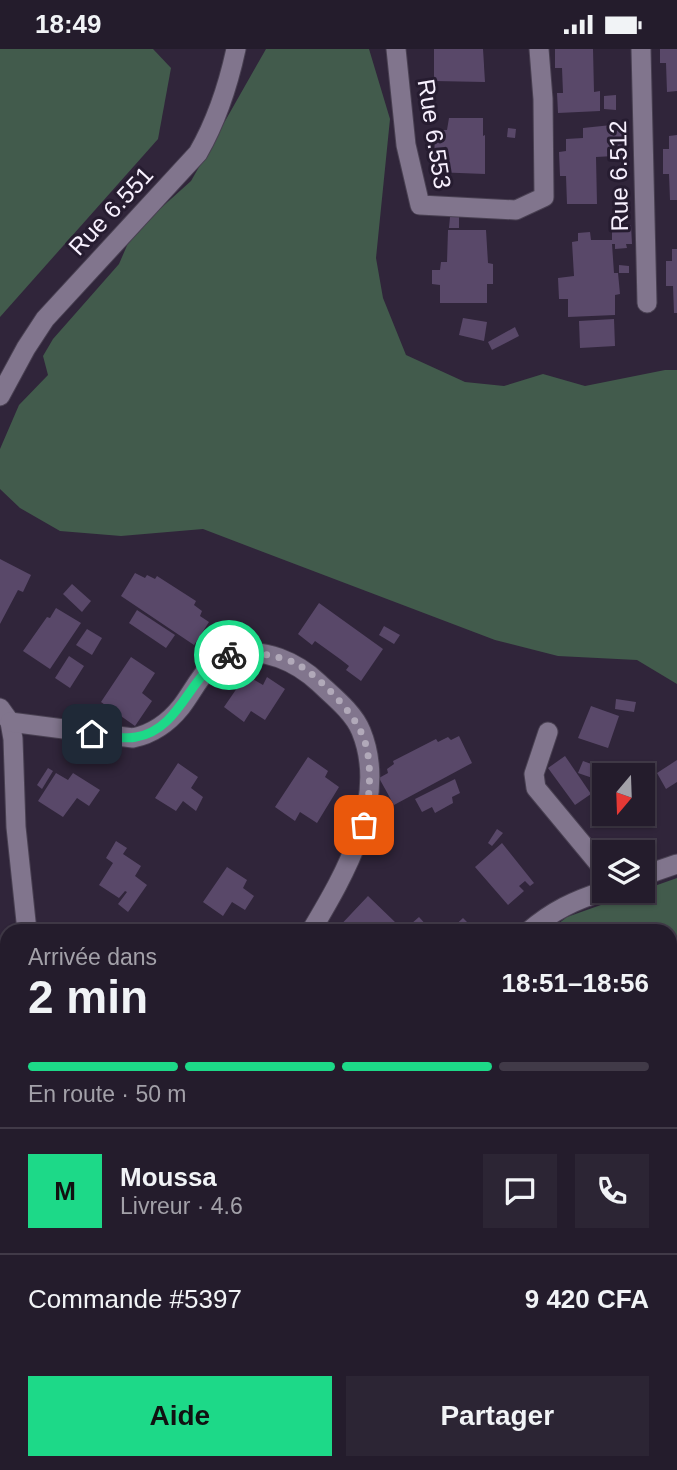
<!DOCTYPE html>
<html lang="fr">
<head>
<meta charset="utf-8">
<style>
	:root { --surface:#241c2c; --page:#2c2534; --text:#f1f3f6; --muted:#a3a1a9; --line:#413a48; --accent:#1dd988 }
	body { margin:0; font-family:Arial,sans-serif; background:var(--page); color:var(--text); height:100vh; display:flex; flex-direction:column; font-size:26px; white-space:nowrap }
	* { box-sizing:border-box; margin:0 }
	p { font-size:23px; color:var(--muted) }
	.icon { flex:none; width:38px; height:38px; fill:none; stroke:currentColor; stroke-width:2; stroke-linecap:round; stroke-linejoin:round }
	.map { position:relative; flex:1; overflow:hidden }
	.panel { position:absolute; left:0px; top:875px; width:677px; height:546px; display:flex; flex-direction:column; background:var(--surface); border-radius:21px 21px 0 0; box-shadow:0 2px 5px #0004,0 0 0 2px var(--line) }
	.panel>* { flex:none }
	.needle { width:46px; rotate:199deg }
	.buttons { position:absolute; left:592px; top:714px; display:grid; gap:14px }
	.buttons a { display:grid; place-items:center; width:63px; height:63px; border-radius:0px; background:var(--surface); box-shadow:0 2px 5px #0004,0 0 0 2px var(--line); font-size:35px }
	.pin { position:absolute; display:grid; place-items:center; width:60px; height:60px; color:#fff; margin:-30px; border-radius:14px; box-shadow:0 4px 10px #0006 }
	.courier { position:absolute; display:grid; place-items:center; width:70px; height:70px; margin:-35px; border:5px solid #1dd988; border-radius:50%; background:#fff; color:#222; box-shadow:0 2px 9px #0007 }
	.summary em { font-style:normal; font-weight:700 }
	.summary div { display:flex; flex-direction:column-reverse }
	.summary { display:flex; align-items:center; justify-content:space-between; height:119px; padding:0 28px }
	h1 { font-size:46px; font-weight:700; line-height:52px }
	.bar { display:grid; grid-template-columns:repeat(4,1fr); gap:10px 7px; align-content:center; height:84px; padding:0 28px }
	.bar i { height:9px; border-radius:5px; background:var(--line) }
	.bar .active { background:var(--accent) }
	.bar p { grid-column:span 4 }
	.line { display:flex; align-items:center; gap:18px; padding:0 28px; border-top:2px solid var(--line) }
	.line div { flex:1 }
	.round { display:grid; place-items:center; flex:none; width:74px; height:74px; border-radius:0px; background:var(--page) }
	.action { display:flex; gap:14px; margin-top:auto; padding:14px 28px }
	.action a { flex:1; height:80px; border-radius:0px; background:var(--accent); color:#111; font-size:28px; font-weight:700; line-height:80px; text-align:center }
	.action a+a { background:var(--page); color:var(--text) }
	.status { display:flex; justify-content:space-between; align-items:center; height:49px; padding:0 35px; background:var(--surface); direction:ltr }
	.status svg { height:19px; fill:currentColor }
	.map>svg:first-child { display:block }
</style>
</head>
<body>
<div class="status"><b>18:49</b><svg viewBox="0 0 49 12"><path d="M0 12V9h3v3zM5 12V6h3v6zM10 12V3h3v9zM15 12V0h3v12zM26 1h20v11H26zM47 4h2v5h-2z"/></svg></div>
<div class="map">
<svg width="677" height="1421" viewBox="0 0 677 1421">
	<rect width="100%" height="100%" fill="#30253a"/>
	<g fill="#425b4c">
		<path d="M0,0H153L171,19L158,90L0,268Z"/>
		<path d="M266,0H369L390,70L376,209L383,249L406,306L465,333L504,337L543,325L585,337L665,321H677V635L637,611L558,607L495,591L203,480L121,487L60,482L20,459L0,440V400L19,356L48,326L43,307L53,290L119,215L132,185L191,132Z"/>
		<path d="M677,829V1009L670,1014V882H549L567,868Z"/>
		<path d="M323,1414H407L409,1421H324Z"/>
	</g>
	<g fill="#594869">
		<path d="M434,0H483L485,33L434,32Z"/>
		<path d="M555,0H593L594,43L600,42V62L558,64L557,44H563L562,19H555Z"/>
		<path d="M660,0H677V42L667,43L666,14H660Z"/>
		<path d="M616,46V61L604,60V47Z"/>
		<path d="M449,69H483V87L485,86V125L434,123L435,81H447Z"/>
		<path d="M621,75L625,113H614V107L596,108L597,155H567L566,127H560L559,103L566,102V90L583,89V79Z"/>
		<path d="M508,79L516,80L515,89L507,88Z"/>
		<path d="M677,86V151H670L669,125H663V100H669V87Z"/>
		<path d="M450,168H459V179H449Z"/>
		<path d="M612,176H631L632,195H626L627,199L615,200V195H612L614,224H618L620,245L615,246V266L568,268V250H559L558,229L574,227L572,193L578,192V184L590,183L591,191H612Z"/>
		<path d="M448,181H486L488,214L493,215V235H487V254H440V236L432,235V221H440L441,213H447Z"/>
		<path d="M672,200H677V264H674L673,237H666V212H672Z"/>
		<path d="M619,216L629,217V224H619Z"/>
		<path d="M463,269L487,273L484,292L459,286Z"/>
		<path d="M614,270L615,297L580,299L579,272Z"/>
		<path d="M515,278L519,287L492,301L488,293Z"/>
		<path d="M0,510L31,526L23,543L18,541L0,575Z"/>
		<path d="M135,524L145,529L147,526L155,530L157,527L196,552L194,556L202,562L200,567L209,573L194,596L121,547Z"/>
		<path d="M72,535L91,552L82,563L63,545Z"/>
		<path d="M319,554L383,600L361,632L346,621L349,617L340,610L315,592L312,596L298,585Z"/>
		<path d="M56,559L81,574L50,620L23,602L47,568L50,569Z"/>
		<path d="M137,561L175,586L166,599L129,574Z"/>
		<path d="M384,577L400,586L394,595L379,586Z"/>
		<path d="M87,580L102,589L92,606L76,596Z"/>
		<path d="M69,607L84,617L70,639L55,629Z"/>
		<path d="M131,608L155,624L142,644L152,652L135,677L101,653Z"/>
		<path d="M246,626L263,636L267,628L285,640L265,671L251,662L244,673L224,658Z"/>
		<path d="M616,650L636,653L634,663L615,660Z"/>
		<path d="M591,657L619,667L608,699L578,689Z"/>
		<path d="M459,687L472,714L394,756L379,729L388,724L387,720L394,715L393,712L436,690L438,693L448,688L451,691Z"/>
		<path d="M565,707L591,745L575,756L548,719Z"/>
		<path d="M308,708L328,722L325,728L339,738L317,774L300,763L295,772L275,758Z"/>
		<path d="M677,711V733L666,740L657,724Z"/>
		<path d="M583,712L622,726H604V733L578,724Z"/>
		<path d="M178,714L198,728L191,739L203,748L196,762L183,752L176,762L155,749Z"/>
		<path d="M48,719L53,722L42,740L37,736Z"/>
		<path d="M56,724L68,731L73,724L100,741L89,757L77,749L63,768L38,752Z"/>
		<path d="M455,730L460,744L452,748L453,754L435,764L432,758L422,763L415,750Z"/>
		<path d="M497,780L503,784L492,797L488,794Z"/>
		<path d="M116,792L127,799L123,805L141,817L135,827L147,836L128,863L118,855L127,843L125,842L119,849L99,836L113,814L106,809Z"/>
		<path d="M502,794L534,834L530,837L525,832L519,837L524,842L508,856L475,818Z"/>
		<path d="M227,818L247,831L243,839L254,847L245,861L232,853L223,867L203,853Z"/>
		<path d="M368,847L396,874L394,876L401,882H335Z"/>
		<path d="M419,868L428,878L431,875L438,882H403Z"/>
		<path d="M463,869L476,882H449Z"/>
		<path d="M0,965H3L4,983H0Z"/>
		<rect x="0" y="1025" width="6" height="19"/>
		<path d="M7,1101V1181L0,1182V1103Z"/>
		<path d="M7,1228V1253H6L0,1229Z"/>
		<path d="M21,1414H59L58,1421H20Z"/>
		<path d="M63,1414H91L84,1421H70Z"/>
		<path d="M426,1414H509L506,1421H432L427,1418Z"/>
		<path d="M540,1414H583L574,1421H546Z"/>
		<path d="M591,1414H618L625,1421H584Z"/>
	</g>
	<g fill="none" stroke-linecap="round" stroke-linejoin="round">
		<defs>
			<g id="minor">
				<path d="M396,0L406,96L420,156L516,161L544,148L543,50L539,0"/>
				<path d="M641,0L647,254"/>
				<path d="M0,347L26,299L45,270L198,104C217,71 228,37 236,0"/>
				<path d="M0,659L10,673L13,690L16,778L27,882"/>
				<path d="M10,673L133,689C152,685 169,673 181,658C196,639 206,611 232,605C264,598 297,613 319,634C334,648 354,664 361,682C389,750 345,825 311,882"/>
				<path d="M548,683L534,725L536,739L604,821"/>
				<path d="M642,827L677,815"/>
				<path d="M529,882C552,862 575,851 604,842"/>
				<path d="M670,1130L677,1131"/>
				<path d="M295,1414L298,1421"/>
			</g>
		</defs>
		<use href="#minor" stroke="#494052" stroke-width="21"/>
		<use href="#minor" stroke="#81758d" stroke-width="19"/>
	</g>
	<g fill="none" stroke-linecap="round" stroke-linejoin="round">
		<path stroke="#b1a9b9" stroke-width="7" stroke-dasharray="0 12.6" d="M229,606C248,601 275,606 293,613C314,622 350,660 360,681C374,706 370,748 364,776"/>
		<path stroke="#1dd988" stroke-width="9" d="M92,685C106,686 123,691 136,688C183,680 190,620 229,606"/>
	</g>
	<g text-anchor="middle" stroke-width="6" stroke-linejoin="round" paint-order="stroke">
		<g font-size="24" fill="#f7f0fe" stroke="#261c30">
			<text transform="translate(434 85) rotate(81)" y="8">Rue 6.553</text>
			<text transform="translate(619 127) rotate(-91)" y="8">Rue 6.512</text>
			<text transform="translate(111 162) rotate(-47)" y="8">Rue 6.551</text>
		</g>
	</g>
</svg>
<div class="buttons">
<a><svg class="needle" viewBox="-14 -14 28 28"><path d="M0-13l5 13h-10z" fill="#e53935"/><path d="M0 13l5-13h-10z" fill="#a3a1a9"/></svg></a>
<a><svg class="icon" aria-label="layers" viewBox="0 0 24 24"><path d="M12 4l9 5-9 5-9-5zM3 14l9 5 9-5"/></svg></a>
</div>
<div class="pin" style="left:364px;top:776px;background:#ea580c"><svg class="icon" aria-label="bag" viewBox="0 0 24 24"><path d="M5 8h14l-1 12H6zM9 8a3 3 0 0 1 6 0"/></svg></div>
<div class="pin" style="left:92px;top:685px;background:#1f2937"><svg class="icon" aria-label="home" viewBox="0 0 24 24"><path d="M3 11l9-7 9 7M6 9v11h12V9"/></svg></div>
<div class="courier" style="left:229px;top:606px"><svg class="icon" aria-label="bike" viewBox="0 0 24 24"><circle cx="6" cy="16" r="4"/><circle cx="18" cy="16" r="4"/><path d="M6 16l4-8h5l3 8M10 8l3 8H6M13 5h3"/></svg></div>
<section class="panel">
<div class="summary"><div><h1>2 min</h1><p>Arrivée dans</p></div><em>18:51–18:56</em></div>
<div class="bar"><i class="active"></i><i class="active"></i><i class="active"></i><i></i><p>En route · 50 m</p></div>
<div class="line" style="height:126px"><b class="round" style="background:var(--accent);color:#111">M</b><div><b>Moussa</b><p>Livreur · 4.6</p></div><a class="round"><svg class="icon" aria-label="chat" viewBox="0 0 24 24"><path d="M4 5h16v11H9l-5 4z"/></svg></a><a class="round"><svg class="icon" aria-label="phone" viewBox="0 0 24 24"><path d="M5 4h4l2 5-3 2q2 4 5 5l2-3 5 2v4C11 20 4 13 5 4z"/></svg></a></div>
<div class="line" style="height:91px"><div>Commande #5397</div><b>9 420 CFA</b></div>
<div class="action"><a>Aide</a><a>Partager</a></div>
</section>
</div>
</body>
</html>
